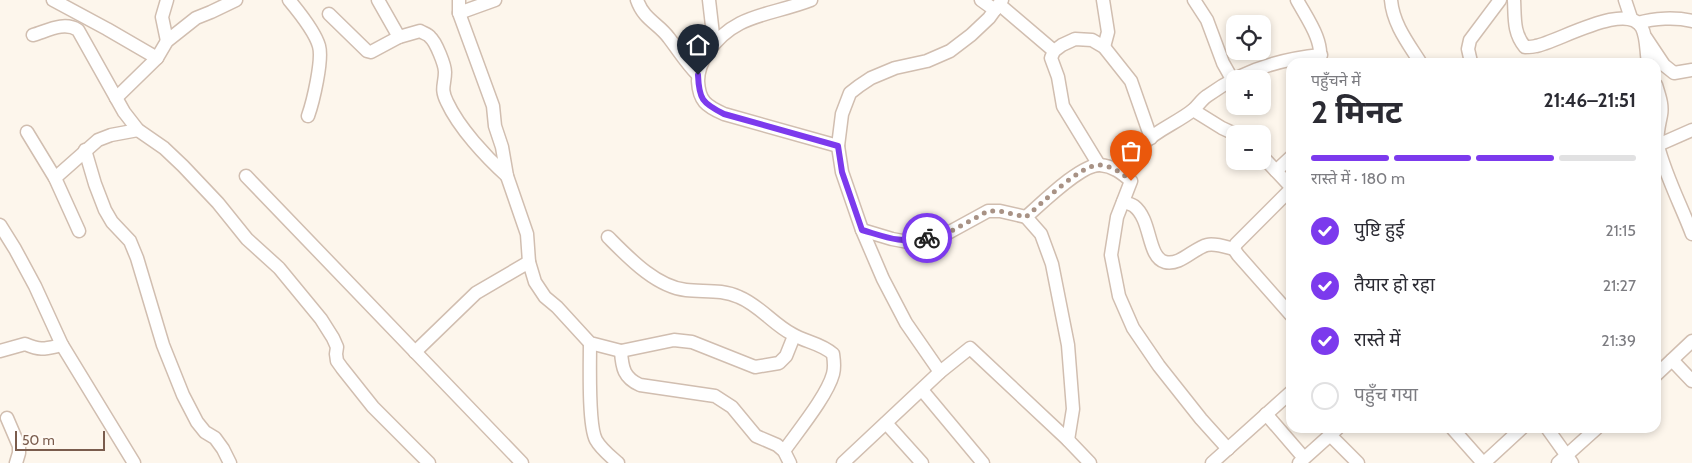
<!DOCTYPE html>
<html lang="hi">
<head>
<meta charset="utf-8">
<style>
	:root { --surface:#fff; --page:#f7f7f7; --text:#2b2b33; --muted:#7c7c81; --line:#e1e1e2; --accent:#7c3aed }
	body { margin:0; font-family:Cabin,"Noto Sans Devanagari",sans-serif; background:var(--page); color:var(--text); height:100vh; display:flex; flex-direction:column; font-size:19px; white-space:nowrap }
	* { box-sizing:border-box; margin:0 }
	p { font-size:16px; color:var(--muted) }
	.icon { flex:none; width:28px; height:28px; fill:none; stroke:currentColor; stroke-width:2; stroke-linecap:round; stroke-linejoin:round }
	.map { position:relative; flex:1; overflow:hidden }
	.sheet { position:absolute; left:1286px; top:58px; width:375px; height:375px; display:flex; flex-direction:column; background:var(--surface); border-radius:15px; box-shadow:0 2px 8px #0003 }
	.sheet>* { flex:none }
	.buttons { position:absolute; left:1226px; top:15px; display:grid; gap:10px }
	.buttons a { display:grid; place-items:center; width:45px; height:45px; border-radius:10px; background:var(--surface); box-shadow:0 2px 8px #0003; font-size:25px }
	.scale { position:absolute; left:15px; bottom:12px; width:90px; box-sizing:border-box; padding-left:5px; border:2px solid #7a5c4d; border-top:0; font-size:14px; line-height:18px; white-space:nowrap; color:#7a5c4d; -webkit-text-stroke:4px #fffaf3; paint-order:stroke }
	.pin { position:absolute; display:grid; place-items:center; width:42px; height:42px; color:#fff; margin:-51px -21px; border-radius:50% 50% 50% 0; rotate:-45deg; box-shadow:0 0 5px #0007 }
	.pin .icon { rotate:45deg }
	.courier { position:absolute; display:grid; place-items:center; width:50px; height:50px; margin:-25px; border:4px solid #7c3aed; border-radius:50%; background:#fff; color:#222; box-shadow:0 1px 6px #0007 }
	.headline em { font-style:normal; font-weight:700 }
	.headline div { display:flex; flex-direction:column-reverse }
	.headline { display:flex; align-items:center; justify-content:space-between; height:85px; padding:0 25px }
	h1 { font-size:32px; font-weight:700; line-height:38px }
	.bar { display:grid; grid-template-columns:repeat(4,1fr); gap:8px 5px; align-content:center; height:60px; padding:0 25px }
	.bar i { height:6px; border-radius:4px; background:var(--line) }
	.bar .on { background:var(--accent) }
	.bar p { grid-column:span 4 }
	ol { padding:0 25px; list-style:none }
	li { display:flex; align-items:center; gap:15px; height:55px }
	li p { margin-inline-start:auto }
	li .icon { padding:5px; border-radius:50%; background:var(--accent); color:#fff; stroke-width:4 }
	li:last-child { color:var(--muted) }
	li i { width:28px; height:28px; border:2px solid var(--line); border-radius:50% }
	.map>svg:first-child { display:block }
</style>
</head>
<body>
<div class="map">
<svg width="1692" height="463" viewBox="0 0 1692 463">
	<rect width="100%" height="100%" fill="#fdf6ec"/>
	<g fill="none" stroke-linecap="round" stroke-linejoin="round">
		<defs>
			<g id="street">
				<path d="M53,0L107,29L157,58"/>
				<path d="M167,0L162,17L167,41"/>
				<path d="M289,0C299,12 315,32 319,46C323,60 313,102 308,116"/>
				<path d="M378,0L399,37"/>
				<path d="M459,0V13L493,106L495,126L502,147L507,176L527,234L529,262"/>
				<path d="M637,0C644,20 658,23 669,38C679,51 686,63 698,75"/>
				<path d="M709,0L714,43"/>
				<path d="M811,0C770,16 735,13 708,52C702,61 698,70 698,81C699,101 706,106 724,114L838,146"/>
				<path d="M981,0L995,10"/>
				<path d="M1103,0L1108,32L1104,47"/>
				<path d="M1194,0L1207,20L1223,63L1232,79"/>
				<path d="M1297,0C1306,17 1325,42 1319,62"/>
				<path d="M1391,0C1393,24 1408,43 1420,62"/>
				<path d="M1514,0C1515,17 1513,33 1525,47C1529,47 1533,47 1536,46C1558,42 1628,0 1642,28C1647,38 1646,52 1648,62"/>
				<path d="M1625,0L1631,18"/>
				<path d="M1000,5L1054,51"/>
				<path d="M459,13L495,0"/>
				<path d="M329,14L367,51L371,52L399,37L420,31C423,33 428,34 430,37C436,42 445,65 445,72C445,85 440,88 447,102C459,128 486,157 507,176"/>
				<path d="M1638,23C1654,18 1676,17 1692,21"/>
				<path d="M33,35C47,31 64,21 78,30L124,112L138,130L164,148L183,166L218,203L247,239L279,268L321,319L333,338L337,347L336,354L337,361L342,368L373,407L429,463"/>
				<path d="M1646,38L1664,65L1674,73L1692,70"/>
				<path d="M1471,62L1468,49L1470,40L1500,0"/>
				<path d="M1656,85C1659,95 1663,105 1661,115C1659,126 1656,135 1658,146C1666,177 1681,205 1692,234"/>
				<path d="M116,98L157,58L167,41L196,18L211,12L236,0"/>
				<path d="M1193,110L1222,128L1235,134"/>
				<path d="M27,132L55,178L79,231"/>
				<path d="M1658,145L1692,130"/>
				<path d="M85,150L95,184L105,210L112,222L130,241L137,258L163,345L183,395L197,422L205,432L215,438L223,449L230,463"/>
				<path d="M1262,156L1291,187"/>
				<path d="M1099,165L1063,106L1058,77L1051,58L1054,51L1062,45L1075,39L1092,40L1104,47L1131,81L1151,138"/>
				<path d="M1276,171L1291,157"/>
				<path d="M1123,174C1129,165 1135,153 1142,145C1156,130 1177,123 1193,110C1198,106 1201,100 1207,96C1241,71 1279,59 1321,55"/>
				<path d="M246,176L522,463"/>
				<path d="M55,178L98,140L111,135L138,130"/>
				<path d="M1291,189L1236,244L1234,249L1238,255L1291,315"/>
				<path d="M1123,202C1127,203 1131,204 1134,206C1152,220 1147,257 1165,262C1180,266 1194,248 1207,245C1215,243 1226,247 1234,249"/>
				<path d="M0,225L15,249L35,286L62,345L134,463"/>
				<path d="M862,230L892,239L908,242L946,234L988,211H1000L1026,217"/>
				<path d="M608,237C628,257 656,287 686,290C704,292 722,289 739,297C759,305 773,324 792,334C805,342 821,343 833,354C834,361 835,367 833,374C827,396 798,431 784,451"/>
				<path d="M590,343C590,364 588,425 596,440C601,449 610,456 618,463"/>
				<path d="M0,351L25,344C42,351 44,349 62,345"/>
				<path d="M621,351C622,368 624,378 640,385L715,396L732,407L756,436L777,445L784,451L790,463"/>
				<path d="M415,352L476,293L529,262L535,282L545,297L557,307L590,343L621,351L674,340L692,342L755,367L779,363L786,356L794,336"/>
				<path d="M1672,360L1692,381"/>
				<path d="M940,372L906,323L883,279L862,230L842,172L838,146L842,114L850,93L859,86L871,78L895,68L927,61L950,51L971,35L989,18L1002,0"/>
				<path d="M1656,375L1692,341"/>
				<path d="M922,390L983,463"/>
				<path d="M1266,414L1304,458"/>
				<path d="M7,418L19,446V453L16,463"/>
				<path d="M886,423L922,463"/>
				<path d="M1452,428L1483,463"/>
				<path d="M1547,428L1572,463"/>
				<path d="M1330,435L1358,463"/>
				<path d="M1068,440L1073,409L1068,345L1052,264L1041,234L1026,217C1041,204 1081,164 1100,165C1113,166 1122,173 1131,181L1117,217L1111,255L1119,296L1133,328L1159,366L1201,419L1228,449"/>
				<path d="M843,463L940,372L970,348L1068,440L1090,463"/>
				<path d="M1212,463L1291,392"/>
				<path d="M1299,463L1338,428"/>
				<path d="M1484,463L1522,428"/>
				<path d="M1558,463L1597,428"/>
			</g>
		</defs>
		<use href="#street" stroke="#d1beb0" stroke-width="15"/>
		<use href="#street" stroke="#fff" stroke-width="12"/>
	</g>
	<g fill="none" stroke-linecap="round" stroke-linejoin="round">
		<path stroke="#a89285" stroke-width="5" stroke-dasharray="0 9" d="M927,238L946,234L988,211H1000L1026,217C1041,204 1081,164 1100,165C1112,166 1122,173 1131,181"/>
		<path stroke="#7c3aed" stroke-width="6" d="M698,75C699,99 702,103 724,114L838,146L842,172L862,230C886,237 901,244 927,238"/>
	</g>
</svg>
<div class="buttons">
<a><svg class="icon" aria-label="locate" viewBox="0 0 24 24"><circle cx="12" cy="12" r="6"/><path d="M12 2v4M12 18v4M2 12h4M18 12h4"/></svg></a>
<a>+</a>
<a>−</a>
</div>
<div class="scale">50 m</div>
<div class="pin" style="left:1131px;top:181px;background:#ea580c"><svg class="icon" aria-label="bag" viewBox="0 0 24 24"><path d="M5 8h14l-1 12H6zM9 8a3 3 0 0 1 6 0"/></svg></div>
<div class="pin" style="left:698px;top:75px;background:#1f2937"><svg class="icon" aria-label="home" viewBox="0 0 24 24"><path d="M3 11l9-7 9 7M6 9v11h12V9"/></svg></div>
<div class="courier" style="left:927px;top:238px"><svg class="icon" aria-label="bike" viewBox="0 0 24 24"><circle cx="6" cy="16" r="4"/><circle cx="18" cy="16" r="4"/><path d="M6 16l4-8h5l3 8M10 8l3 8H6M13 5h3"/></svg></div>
<section class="sheet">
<div class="headline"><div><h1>2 मिनट</h1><p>पहुँचने में</p></div><em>21:46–21:51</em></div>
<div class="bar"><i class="on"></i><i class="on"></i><i class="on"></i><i></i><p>रास्ते में · 180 m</p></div>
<ol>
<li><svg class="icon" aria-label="check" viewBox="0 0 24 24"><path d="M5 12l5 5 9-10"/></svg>पुष्टि हुई<p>21:15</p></li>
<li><svg class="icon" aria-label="check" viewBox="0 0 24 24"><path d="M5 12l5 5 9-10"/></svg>तैयार हो रहा<p>21:27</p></li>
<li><svg class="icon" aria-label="check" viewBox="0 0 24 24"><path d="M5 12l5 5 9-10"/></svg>रास्ते में<p>21:39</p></li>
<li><i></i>पहुँच गया</li>
</ol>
</section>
</div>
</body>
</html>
